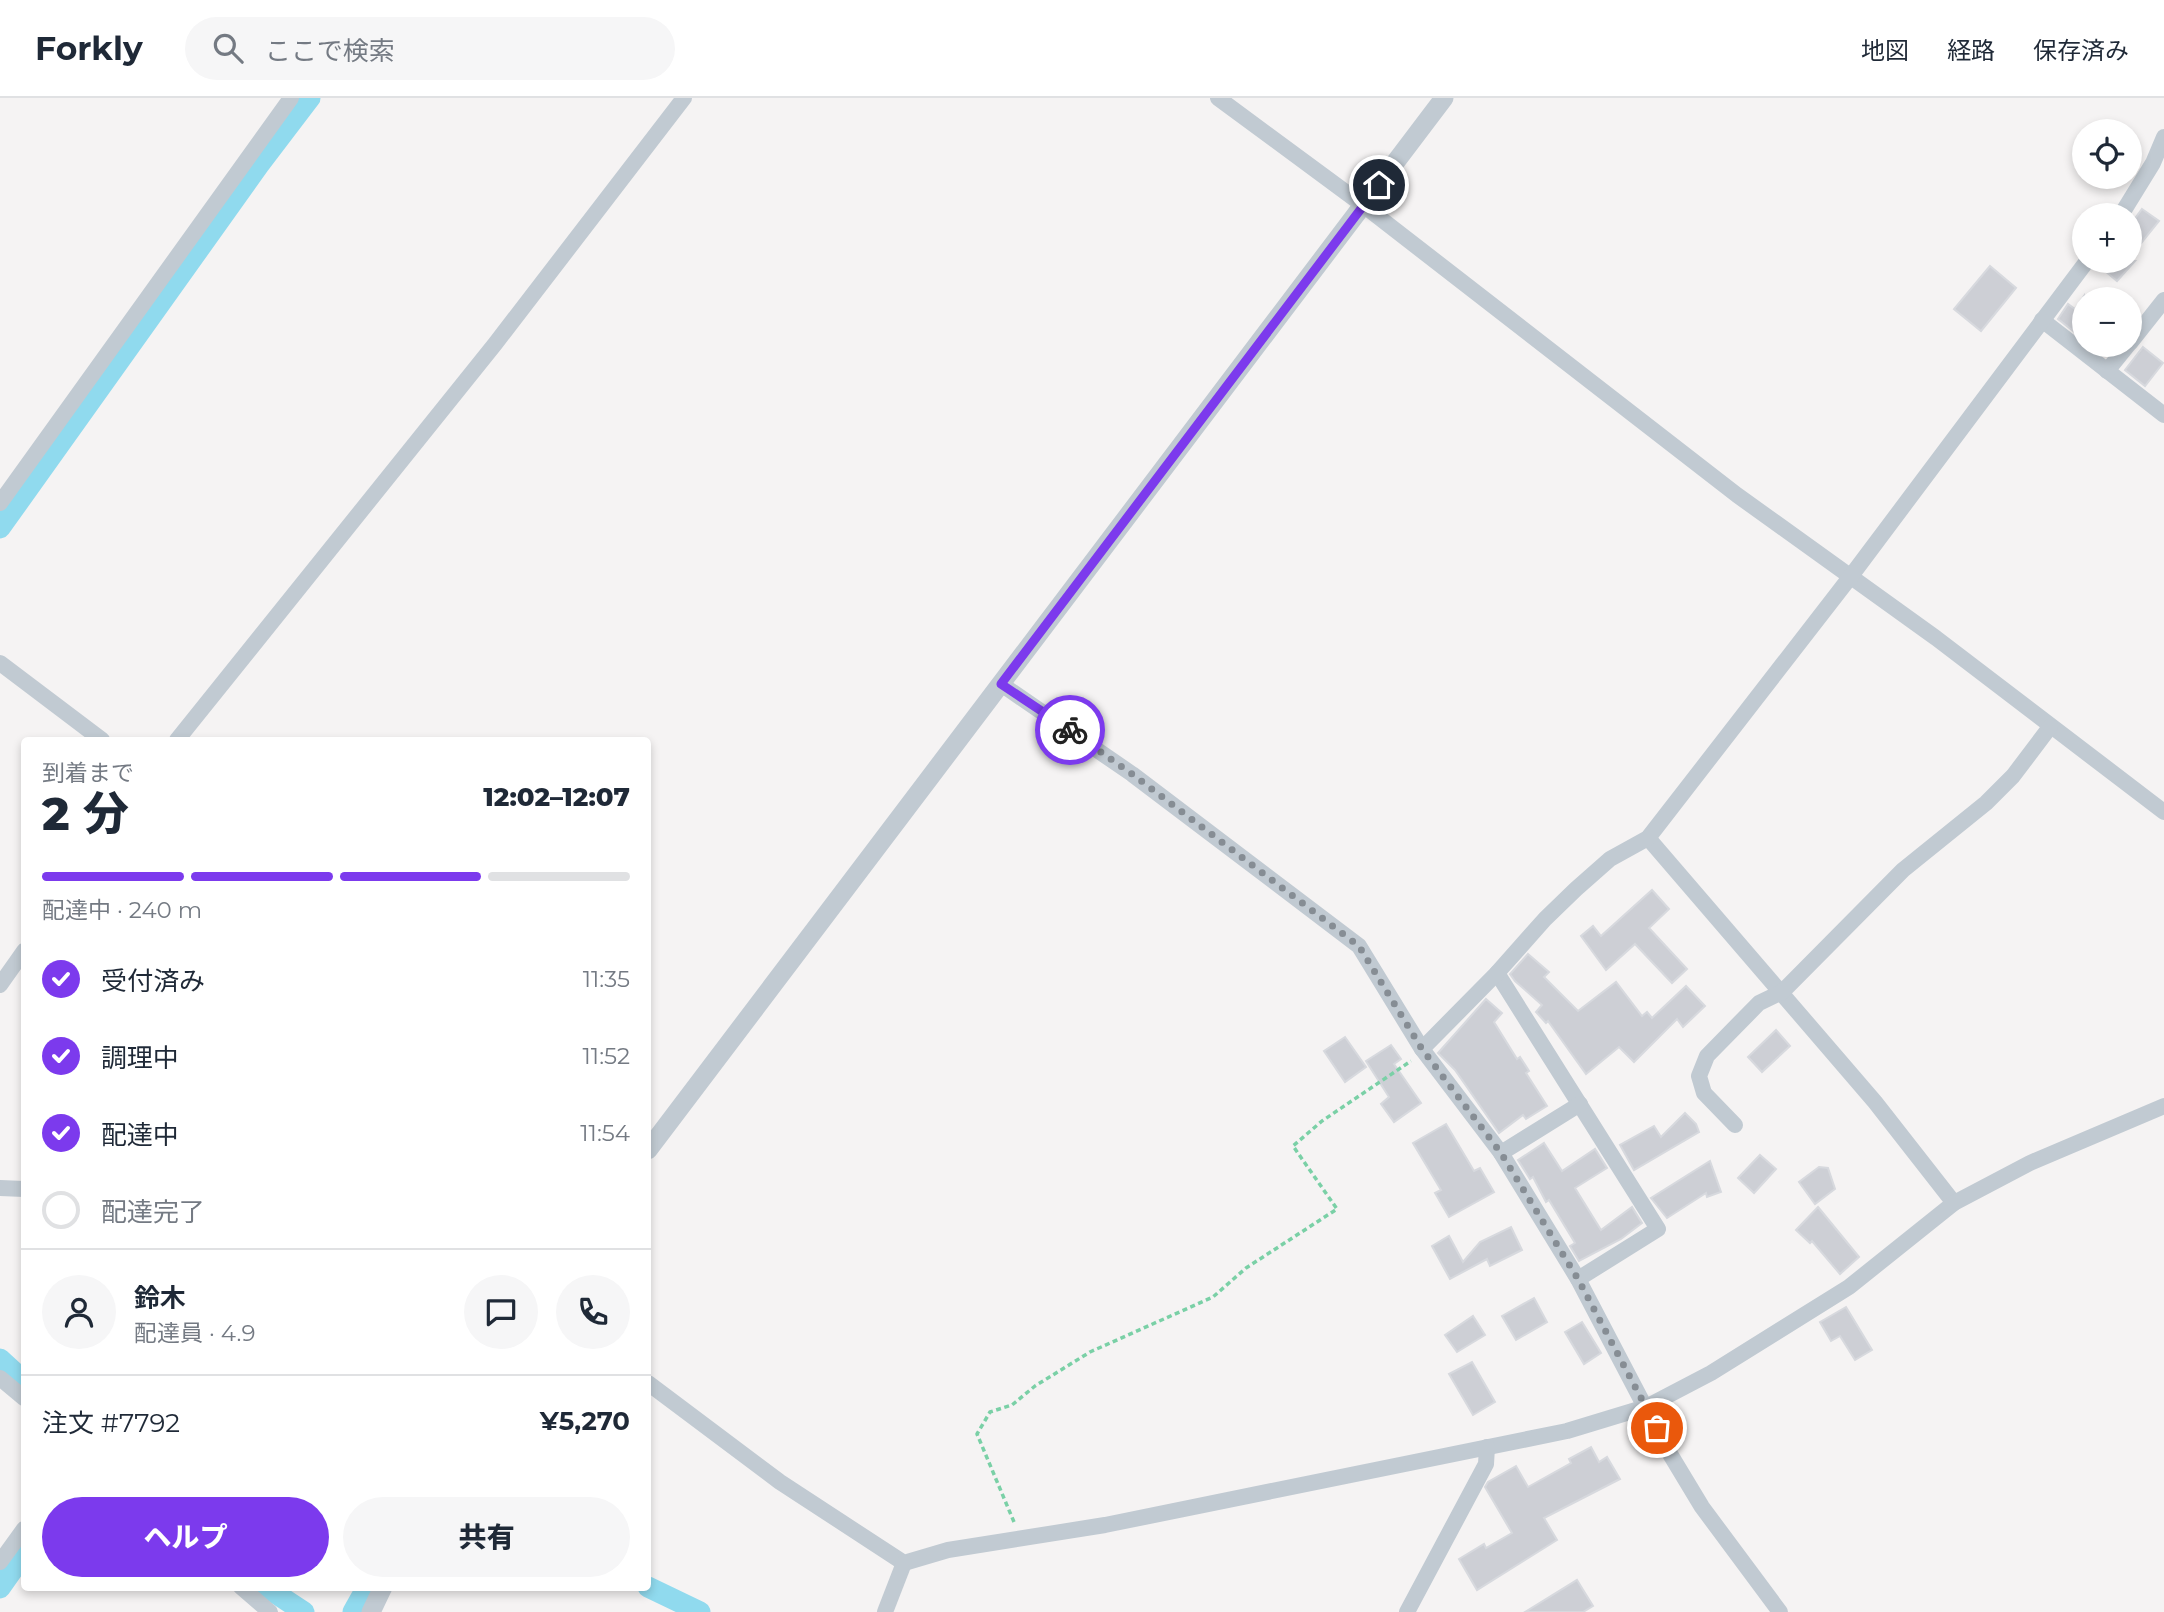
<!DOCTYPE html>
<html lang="ja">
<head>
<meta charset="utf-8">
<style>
	:root { --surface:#fff; --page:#f6f6f7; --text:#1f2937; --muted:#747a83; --line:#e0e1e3; --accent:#7c3aed }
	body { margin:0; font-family:Montserrat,"Noto Sans JP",sans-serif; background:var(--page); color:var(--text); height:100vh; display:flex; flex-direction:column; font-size:26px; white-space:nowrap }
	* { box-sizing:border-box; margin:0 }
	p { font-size:23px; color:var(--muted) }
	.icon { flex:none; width:38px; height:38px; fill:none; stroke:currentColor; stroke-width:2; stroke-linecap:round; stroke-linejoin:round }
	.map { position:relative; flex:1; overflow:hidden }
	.details { position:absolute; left:21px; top:639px; width:630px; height:854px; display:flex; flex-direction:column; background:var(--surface); border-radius:7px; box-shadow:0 4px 10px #0003 }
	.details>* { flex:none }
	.tools { position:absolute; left:2072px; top:21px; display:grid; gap:14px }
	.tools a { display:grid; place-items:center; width:70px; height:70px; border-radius:50%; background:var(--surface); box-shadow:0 4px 10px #0003; font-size:35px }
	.pin { position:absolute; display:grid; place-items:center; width:60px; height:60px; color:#fff; margin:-30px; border:4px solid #fff; border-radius:50%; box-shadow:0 2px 7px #0007 }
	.courier { position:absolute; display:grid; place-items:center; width:70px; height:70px; margin:-35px; border:5px solid #7c3aed; border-radius:50%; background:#fff; color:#222; box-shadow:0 2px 9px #0007 }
	.headline em { font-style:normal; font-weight:800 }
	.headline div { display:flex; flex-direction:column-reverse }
	.headline { display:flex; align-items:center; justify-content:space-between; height:119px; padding:0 21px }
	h1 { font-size:46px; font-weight:800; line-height:52px }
	.bar { display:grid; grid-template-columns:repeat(4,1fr); gap:10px 7px; align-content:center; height:84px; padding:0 21px }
	.bar i { height:9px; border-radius:5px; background:var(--line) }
	.bar .current { background:var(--accent) }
	.bar p { grid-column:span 4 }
	.line { display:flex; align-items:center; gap:18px; padding:0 21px; border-top:2px solid var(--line) }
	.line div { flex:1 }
	.round { display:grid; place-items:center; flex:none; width:74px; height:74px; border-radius:37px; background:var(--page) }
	ol { padding:0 21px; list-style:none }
	li { display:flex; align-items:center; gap:21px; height:77px }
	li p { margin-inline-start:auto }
	li .icon { padding:7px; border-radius:50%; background:var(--accent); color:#fff; stroke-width:4 }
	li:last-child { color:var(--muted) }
	li i { width:38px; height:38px; border:4px solid var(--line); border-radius:50% }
	.action { display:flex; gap:14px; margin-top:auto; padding:14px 21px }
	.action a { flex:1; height:80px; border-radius:42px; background:var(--accent); color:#fff; font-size:28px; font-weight:800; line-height:80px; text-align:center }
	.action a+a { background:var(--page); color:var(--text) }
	header { display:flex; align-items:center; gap:42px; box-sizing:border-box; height:98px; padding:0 35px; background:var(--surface); border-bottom:2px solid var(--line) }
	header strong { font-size:33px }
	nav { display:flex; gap:38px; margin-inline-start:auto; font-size:24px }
	.search { width:490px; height:63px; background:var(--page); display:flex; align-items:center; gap:18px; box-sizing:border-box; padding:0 24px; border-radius:38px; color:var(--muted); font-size:26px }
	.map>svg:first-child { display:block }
</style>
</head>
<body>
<header>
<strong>Forkly</strong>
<div class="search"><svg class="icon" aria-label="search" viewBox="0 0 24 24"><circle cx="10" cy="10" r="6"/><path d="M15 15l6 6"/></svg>ここで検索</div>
<nav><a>地図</a><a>経路</a><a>保存済み</a></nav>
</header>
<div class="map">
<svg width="2164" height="1514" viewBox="0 0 2164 1514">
	<rect width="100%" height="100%" fill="#f5f3f3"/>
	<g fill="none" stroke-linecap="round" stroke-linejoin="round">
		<g stroke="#90daee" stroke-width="21">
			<path d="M0,430L259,67L310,0"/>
			<path d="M0,1261L24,1283"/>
			<path d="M266,1489L304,1514"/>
			<path d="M648,1489L700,1514"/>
			<path d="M0,1490L24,1456"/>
			<path d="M353,1514L367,1489"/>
		</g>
	</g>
	<g fill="#cdcfd5" stroke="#d7d9de" stroke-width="2">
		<path d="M2142,111L2159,123L2130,159V127Z"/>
		<path d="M2114,163H2135L2117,183L2105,173Z"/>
		<path d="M1990,168L2016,190L1981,233L1954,211Z"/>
		<path d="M2084,198V225L2077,236L2058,221L2068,206L2075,211Z"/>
		<path d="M2143,249L2163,265L2145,288L2125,272Z"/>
		<path d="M1652,792L1669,811L1649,830L1687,871L1672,885L1635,846L1606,872L1581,838L1593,828L1601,838Z"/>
		<path d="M1528,856L1549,874L1544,879L1578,913L1616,884L1642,918L1647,914L1652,920L1686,888L1705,908L1683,929L1677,921L1634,964L1619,949L1586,976L1548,923L1546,925L1536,914L1542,907L1515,883L1510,876Z"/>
		<path d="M1486,901L1502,915L1494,924L1517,961L1520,959L1529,973L1526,975L1547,1008L1526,1021L1523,1017L1499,1035L1455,972L1438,955Z"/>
		<path d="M1776,932L1790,948L1762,974L1748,959Z"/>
		<path d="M1345,939L1366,969L1345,984L1324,953Z"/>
		<path d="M1391,947L1401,961L1394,966L1421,1005L1394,1024L1381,1006L1389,999L1366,963Z"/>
		<path d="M1685,1015L1696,1026L1699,1034L1634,1072L1620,1047L1654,1028L1661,1039Z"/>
		<path d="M1446,1026L1474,1073L1480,1070L1494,1094L1449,1119L1435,1095L1441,1092L1413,1045Z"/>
		<path d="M1544,1045L1562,1073L1595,1051L1607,1070L1575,1090L1601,1132L1632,1109L1642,1125L1621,1141L1579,1163L1570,1148L1575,1145L1549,1102L1546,1104L1533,1079L1530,1081L1518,1062Z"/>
		<path d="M1760,1057L1776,1071L1754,1095L1738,1080Z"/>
		<path d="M1710,1063L1721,1094L1707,1099L1706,1095L1667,1120L1651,1100Z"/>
		<path d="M1819,1069L1828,1070L1835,1091L1815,1106L1799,1084Z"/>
		<path d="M1818,1109L1859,1159L1840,1176L1812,1143L1810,1145L1796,1132Z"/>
		<path d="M1511,1129L1522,1152L1490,1168L1487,1161L1450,1181L1432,1148L1449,1138L1463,1164L1480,1144Z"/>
		<path d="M1534,1200L1547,1224L1516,1242L1502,1218Z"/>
		<path d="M1846,1209L1872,1252L1855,1262L1840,1238L1831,1243L1820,1224Z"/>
		<path d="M1473,1218L1485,1237L1457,1254L1445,1237Z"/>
		<path d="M1582,1224L1601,1255L1584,1266L1565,1234Z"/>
		<path d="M1472,1264L1495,1304L1473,1317L1449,1276Z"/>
		<path d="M1591,1349L1599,1364L1607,1359L1620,1381L1544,1420L1557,1442L1477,1492L1459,1461L1484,1446L1486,1450L1512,1435L1485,1389L1488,1384L1516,1368L1528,1389L1571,1365L1569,1361Z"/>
		<path d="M1577,1482L1593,1508L1583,1514H1525Z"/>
	</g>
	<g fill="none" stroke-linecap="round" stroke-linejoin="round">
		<path stroke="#7ad0a6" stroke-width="3.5" stroke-dasharray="5 3.5" stroke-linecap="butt" d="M1014,1424L977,1336L990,1314L1012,1307L1035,1288L1090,1254L1213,1199L1246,1170L1337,1111L1293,1048L1322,1023L1411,963"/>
		<g stroke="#c1cad2" stroke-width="16">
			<path d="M1218,0L1363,107L1737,397L1936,540L2164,714"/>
			<path d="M2121,117L2153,65L2164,39"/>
			<path d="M2042,222L2164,317"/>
			<path d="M2130,245L2164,202"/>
			<path d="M2107,273L2128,247"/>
			<path d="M0,405L291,0"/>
			<path d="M0,565L102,642"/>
			<path d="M1001,586L1132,676L1359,848L1422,951L1501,1055L1578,1181L1667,1351L1702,1409L1780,1514"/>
			<path d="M177,642L495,246L684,0"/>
			<path d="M1648,740L1875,1004L1954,1105"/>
			<path d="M1497,875L1658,1131L1578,1181"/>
			<path d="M0,887L24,853"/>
			<path d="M1422,951L1497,875L1545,821L1576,791L1610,761L1648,740L1851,478L2087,163"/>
			<path d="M1735,1027L1704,995L1699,978L1707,958L1759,905L1782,894L1903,772L1986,705L2013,678L2050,629"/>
			<path d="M1501,1055L1580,1006"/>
			<path d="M0,1090L24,1091"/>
			<path d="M0,1280L24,1300"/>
			<path d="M648,1285L780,1384L904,1465L948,1452L1105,1427L1567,1333L1646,1309L1711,1275L1849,1189L1954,1105L2030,1065L2164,1008"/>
			<path d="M0,1464L24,1431"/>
			<path d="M241,1489L270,1514"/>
			<path d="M885,1514L904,1465"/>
			<path d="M1407,1514L1486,1366L1487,1349"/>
		</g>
		<g stroke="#c1cad2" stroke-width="19">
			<path d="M648,1052L1444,0"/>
			<path d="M371,1514L383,1489"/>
		</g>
	</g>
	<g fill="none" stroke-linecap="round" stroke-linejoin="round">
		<path stroke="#868d94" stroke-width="7" stroke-dasharray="0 12.6" d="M1070,632L1132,676L1359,848L1422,951L1501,1055L1578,1181L1657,1330"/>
		<path stroke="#7c3aed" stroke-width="9" d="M1070,632L1001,586L1379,87"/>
	</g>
</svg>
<div class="tools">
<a><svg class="icon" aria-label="locate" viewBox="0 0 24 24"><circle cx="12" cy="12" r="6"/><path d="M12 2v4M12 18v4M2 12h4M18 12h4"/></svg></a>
<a>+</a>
<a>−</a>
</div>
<div class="pin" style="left:1657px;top:1330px;background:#ea580c"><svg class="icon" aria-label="bag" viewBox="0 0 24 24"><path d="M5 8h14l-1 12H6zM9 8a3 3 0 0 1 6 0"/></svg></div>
<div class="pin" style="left:1379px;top:87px;background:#1f2937"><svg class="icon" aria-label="home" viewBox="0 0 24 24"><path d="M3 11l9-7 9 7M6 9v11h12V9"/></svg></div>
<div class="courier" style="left:1070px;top:632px"><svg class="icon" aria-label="bike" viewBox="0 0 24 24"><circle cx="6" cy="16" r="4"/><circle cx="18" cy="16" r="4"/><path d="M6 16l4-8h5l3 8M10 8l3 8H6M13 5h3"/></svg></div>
<section class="details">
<div class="headline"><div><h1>2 分</h1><p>到着まで</p></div><em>12:02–12:07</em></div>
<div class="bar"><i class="current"></i><i class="current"></i><i class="current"></i><i></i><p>配達中 · 240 m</p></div>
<ol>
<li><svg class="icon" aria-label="check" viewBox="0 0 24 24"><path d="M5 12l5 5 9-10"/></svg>受付済み<p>11:35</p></li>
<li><svg class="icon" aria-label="check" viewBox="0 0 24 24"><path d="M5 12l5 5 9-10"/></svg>調理中<p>11:52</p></li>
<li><svg class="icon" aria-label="check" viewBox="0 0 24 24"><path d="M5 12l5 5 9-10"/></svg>配達中<p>11:54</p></li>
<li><i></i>配達完了</li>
</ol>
<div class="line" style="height:126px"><a class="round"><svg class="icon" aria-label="person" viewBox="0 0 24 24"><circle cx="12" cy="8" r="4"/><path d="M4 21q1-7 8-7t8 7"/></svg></a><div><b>鈴木</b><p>配達員 · 4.9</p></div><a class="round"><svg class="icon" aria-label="chat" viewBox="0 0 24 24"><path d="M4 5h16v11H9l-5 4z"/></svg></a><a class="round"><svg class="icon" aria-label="phone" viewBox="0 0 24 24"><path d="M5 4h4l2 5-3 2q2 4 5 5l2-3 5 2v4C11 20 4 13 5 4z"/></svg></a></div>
<div class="line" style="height:91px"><div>注文 #7792</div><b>¥5,270</b></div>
<div class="action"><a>ヘルプ</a><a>共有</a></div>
</section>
</div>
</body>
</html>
